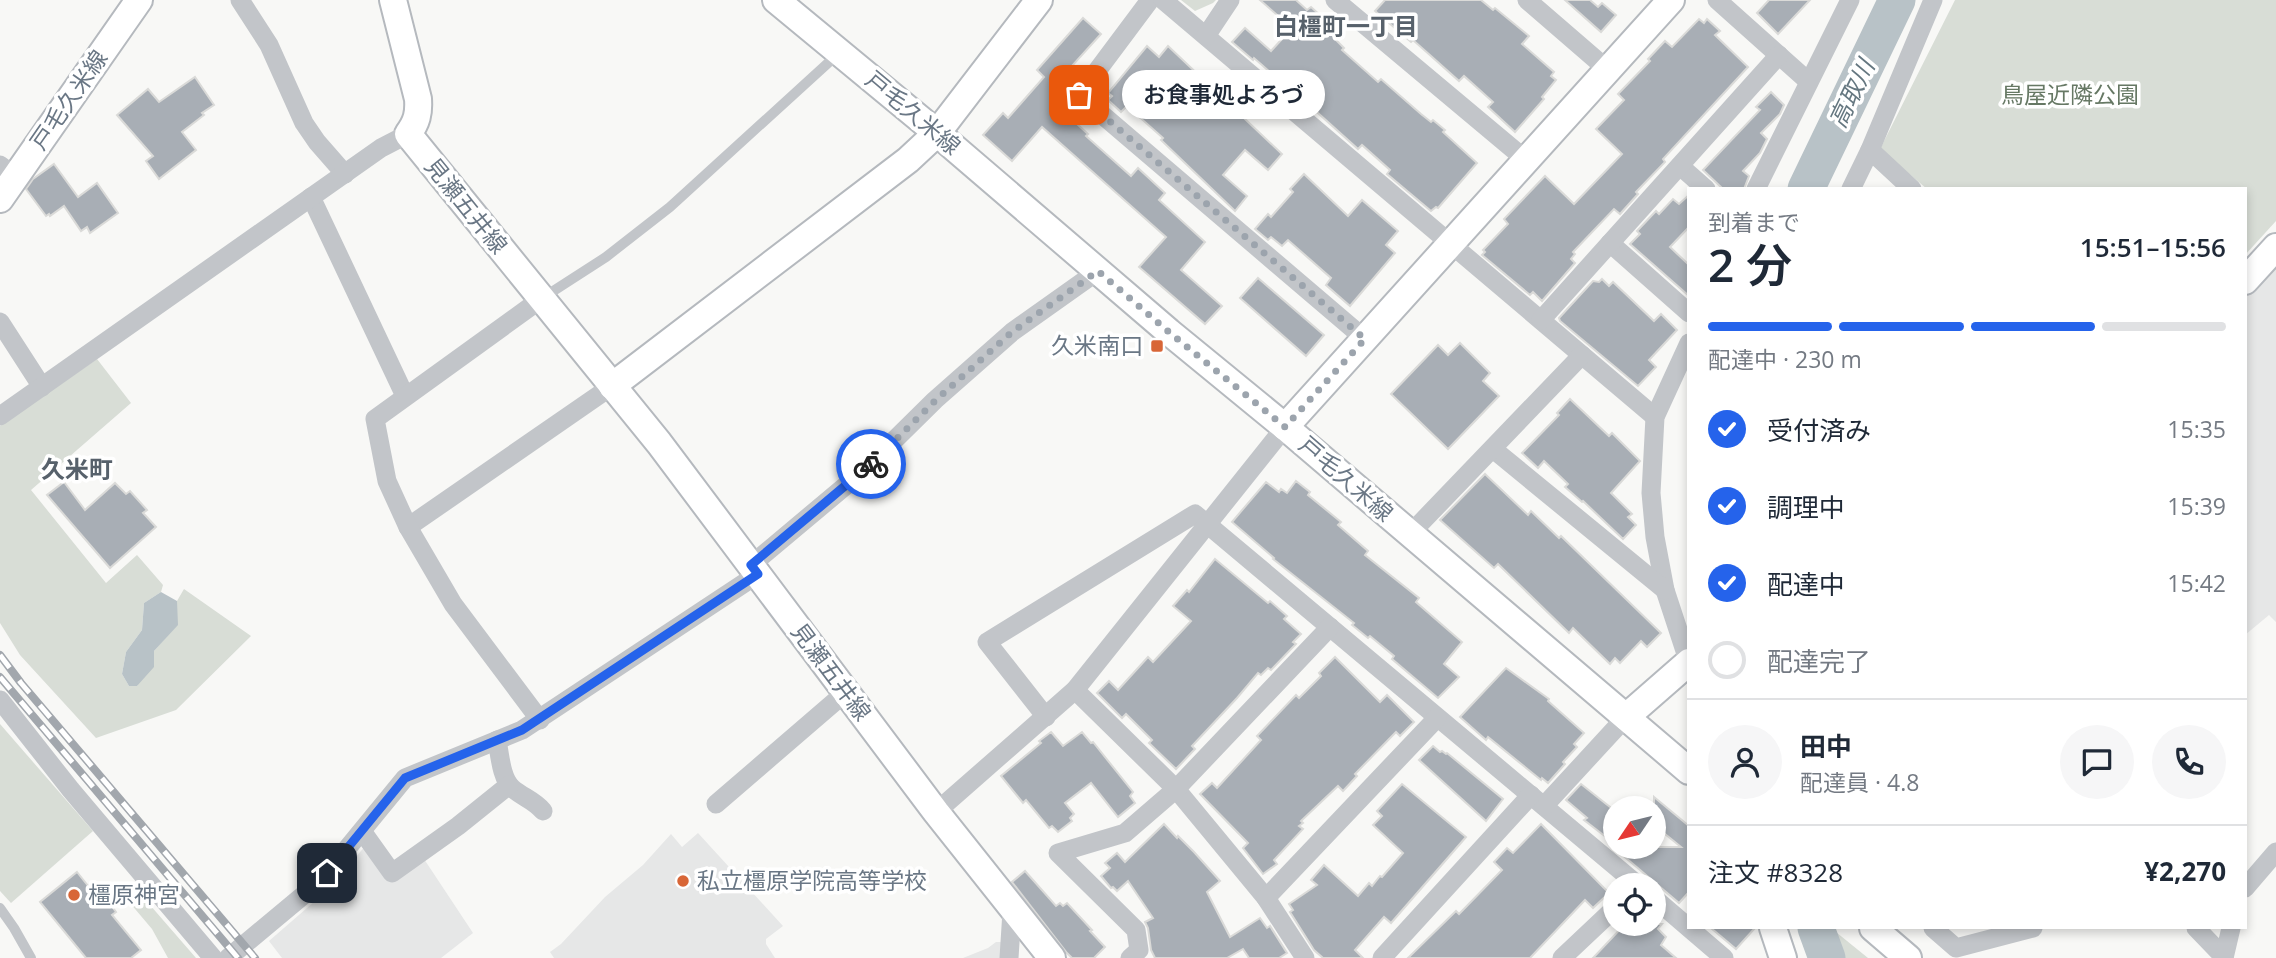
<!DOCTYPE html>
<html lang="ja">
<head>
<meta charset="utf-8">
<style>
	:root { --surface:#fff; --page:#f6f6f7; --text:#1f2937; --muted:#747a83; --line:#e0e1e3; --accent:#2563eb }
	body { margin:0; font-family:"Open Sans","Noto Sans JP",sans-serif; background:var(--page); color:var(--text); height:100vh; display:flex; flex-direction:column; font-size:26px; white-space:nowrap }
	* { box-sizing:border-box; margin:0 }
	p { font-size:23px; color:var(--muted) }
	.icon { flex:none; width:38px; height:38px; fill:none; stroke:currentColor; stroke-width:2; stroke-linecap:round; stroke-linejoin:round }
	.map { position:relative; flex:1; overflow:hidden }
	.sheet { position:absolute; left:1687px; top:187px; width:560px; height:742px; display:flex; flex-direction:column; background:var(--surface); border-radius:0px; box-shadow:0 4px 10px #0003 }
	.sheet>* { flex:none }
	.needle { width:46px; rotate:235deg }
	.controls { position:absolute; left:1603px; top:796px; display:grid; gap:14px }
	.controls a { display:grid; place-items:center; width:63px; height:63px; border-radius:50%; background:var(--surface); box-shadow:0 4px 10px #0003; font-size:35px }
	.pin { position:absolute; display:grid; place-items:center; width:60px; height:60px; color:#fff; margin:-30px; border-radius:14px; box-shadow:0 4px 10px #0006 }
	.courier { position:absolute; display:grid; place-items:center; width:70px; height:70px; margin:-35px; border:5px solid #2563eb; border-radius:50%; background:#fff; color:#222; box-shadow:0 2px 9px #0007 }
	.bubble { position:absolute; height:49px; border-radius:24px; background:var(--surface); box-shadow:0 4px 10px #0003; font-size:23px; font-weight:600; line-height:49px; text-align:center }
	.headline em { font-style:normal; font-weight:600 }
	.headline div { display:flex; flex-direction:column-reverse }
	.headline { display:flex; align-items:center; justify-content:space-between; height:119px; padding:0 21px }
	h1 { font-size:46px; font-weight:600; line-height:52px }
	.bar { display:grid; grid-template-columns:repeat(4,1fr); gap:10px 7px; align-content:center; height:84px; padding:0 21px }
	.bar i { height:9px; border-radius:5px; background:var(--line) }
	.bar .selected { background:var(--accent) }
	.bar p { grid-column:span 4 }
	.line { display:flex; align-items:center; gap:18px; padding:0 21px; border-top:2px solid var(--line) }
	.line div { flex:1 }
	.round { display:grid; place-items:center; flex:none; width:74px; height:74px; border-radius:37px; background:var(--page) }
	ol { padding:0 21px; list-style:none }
	li { display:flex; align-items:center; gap:21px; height:77px }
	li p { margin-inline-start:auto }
	li .icon { padding:7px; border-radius:50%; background:var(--accent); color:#fff; stroke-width:4 }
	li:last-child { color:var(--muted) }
	li i { width:38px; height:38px; border:4px solid var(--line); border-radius:50% }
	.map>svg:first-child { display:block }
</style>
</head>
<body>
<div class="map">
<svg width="2276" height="958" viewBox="0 0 2276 958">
	<rect width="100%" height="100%" fill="#f8f8f6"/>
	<g fill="#e6e7e7">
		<path d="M2276,261V622L2269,615L2245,635V292Z"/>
		<path d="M698,833L783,926L766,939V944L775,958H554L550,952L561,944L605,897L643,865L671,834L682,847Z"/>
		<path d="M366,845L392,881L424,859L473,933L441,958H282L269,941L330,888Z"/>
		<path d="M996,942H1002L1000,958H963L988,948Z"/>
	</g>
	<g fill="#d8ddd6">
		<path d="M1181,0H1216L1213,3L1195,11Z"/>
		<path d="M1955,0H2276V221L2245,255V189H1927L1880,149Z"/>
		<path d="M97,359L131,403L31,490L106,583L137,555L163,585L161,592L144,603L142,630L126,652L122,674L129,686H137L154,651L177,625V601L184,589L251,636L176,710L96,738L20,655L0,623V426Z"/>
		<path d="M0,724L93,831L11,903L0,891Z"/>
		<path d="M130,882L196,958H168L152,929L130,903L124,887Z"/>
		<path d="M1831,928L1868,958H1843Z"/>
	</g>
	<path fill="#b8c2c7" d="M161,592L177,601L178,625L154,651V667L137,686H129L122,674L126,652L142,630L144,603Z"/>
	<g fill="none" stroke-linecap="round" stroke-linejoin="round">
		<g stroke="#b8c2c7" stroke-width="37">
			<path d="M1806,189L1897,0"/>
			<path d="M1816,928L1827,958"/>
		</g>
	</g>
	<g fill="#a8aeb5" stroke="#dadad8" stroke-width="2">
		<path d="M1260,0H1296L1307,10L1311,7L1339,32L1334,38L1344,48L1342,50L1378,82L1381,79L1421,114L1431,122L1433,120L1445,130L1443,132L1477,163L1438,208L1436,207L1431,211L1387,174L1390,170L1362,145L1358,149L1290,88L1289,89L1254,58L1253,60L1232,42L1245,28L1271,51L1292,28Z"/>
		<path d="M1385,0H1481L1493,10L1495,8L1529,36L1522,44L1554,72L1551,76L1556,80L1542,97L1544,99L1515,132L1488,107L1493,102L1464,76L1459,81L1431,56L1413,40L1411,42L1375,11Z"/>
		<path d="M1565,0H1590L1598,7L1602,3L1616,15L1601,32Z"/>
		<path d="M1769,0H1810L1778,34L1757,13Z"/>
		<path d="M1083,18L1101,34L1070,68L1079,75L1055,104L1088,134L1086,136L1131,176L1138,168L1165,193L1159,200L1205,242L1181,270L1222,306L1205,324L1139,267L1166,237L1042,127L1012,161L983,135L1003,113L1008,118L1044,77L1037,70Z"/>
		<path d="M1699,19L1704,23L1707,19L1720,31L1715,35L1748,67L1663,159L1665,162L1636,192L1638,194L1620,214L1614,209L1573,252L1575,254L1571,259L1575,263L1542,301L1533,292L1530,295L1482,255L1485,252L1483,250L1508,224L1504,219L1545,176L1574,204L1622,154L1596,129L1624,100L1618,94L1650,61L1648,59L1665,41L1672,47Z"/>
		<path d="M1147,46L1159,57L1168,46L1282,154L1268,170L1245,150L1223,175L1247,196L1235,211L1161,140L1163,138L1127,106L1121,112L1108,100L1112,96L1108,93Z"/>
		<path d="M195,77L214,105L202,113L204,115L182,132L196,150L159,179L146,161L153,156L117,115L148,89L159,102Z"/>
		<path d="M1771,92L1784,105L1780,114L1761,133L1767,139L1760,153L1743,171L1749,176L1744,189H1723L1703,170L1760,110L1756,107Z"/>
		<path d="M54,164L78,197L97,183L118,213L90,233L87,227L81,231L64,206L50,216L49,214L46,216L26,189L33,179Z"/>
		<path d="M1304,174L1348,216L1362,200L1398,231L1386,245L1395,253L1350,306L1326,285L1331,278L1288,240L1282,246L1271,237L1268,240L1255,229L1268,214L1271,217L1293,192L1290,189Z"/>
		<path d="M1689,195V227L1670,247L1689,265V296L1630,244L1640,234L1637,231L1656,211L1659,214L1673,199L1679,204Z"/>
		<path d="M1258,278L1324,335L1306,356L1240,298Z"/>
		<path d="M1602,279L1609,286L1613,282L1654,321L1661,314L1677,330L1649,360L1656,367L1638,386L1560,321L1559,318L1593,281L1599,282Z"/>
		<path d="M1460,343L1490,373L1483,381L1499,396L1448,449L1391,394L1438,345L1448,355Z"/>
		<path d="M1570,399L1609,436L1612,433L1640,461L1611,493L1632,514L1628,517L1636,525L1623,539L1583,501L1582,502L1565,487L1568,484L1544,461L1538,468L1522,453L1559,415L1557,413Z"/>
		<path d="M1485,474L1528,515L1531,511L1559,538L1561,536L1661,633L1647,647L1641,641L1620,663L1615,658L1610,664L1573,628L1569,633L1498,564L1494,568L1440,520Z"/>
		<path d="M1296,481L1310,492L1308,495L1341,522L1338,525L1368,551L1365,555L1419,598L1416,602L1462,642L1444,664L1459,677L1438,698L1392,659L1394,656L1370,636L1368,638L1352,625L1354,623L1273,559L1274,558L1232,522L1266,482L1279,492L1281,489L1287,493Z"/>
		<path d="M64,482L85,510L115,483L126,494L130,491L147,510L143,513L156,527L110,568L47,495Z"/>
		<path d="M1215,559L1268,603L1270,601L1287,616L1284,619L1301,634L1293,642L1296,644L1271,670L1268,668L1261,675L1258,673L1237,698L1192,746L1195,749L1176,769L1149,743L1152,740L1126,714L1122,718L1097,693L1109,681L1118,690L1148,657L1153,662L1191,621L1173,606L1187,590L1189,592Z"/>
		<path d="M1335,657L1380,702L1387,695L1414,722L1400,736L1396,732L1355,774L1357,776L1343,791L1338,786L1301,821L1303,823L1299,826L1303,829L1274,860L1277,864L1263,874L1243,848L1248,843L1200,794L1212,783L1217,788L1261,740L1257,736L1296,695L1299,698L1321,676L1319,673Z"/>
		<path d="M1506,668L1549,699L1548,701L1584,733L1574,744L1577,747L1563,762L1565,764L1548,783L1542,778L1541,780L1488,737L1486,740L1460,717Z"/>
		<path d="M1051,732L1063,746L1082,732L1091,743L1093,742L1133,792L1130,796L1135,803L1118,817L1091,783L1065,803L1074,814L1070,818L1072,821L1058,832L1052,826L1049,828L1026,800L1023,803L1001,776L1041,743L1039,741Z"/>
		<path d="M1433,746L1440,752L1442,751L1446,754L1447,753L1503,799L1486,821L1419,760Z"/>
		<path d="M1402,784L1466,837L1391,923L1384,917L1355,950L1363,958H1323L1314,950L1290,912L1293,910L1289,904L1317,885L1311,880L1324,865L1358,896L1369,883L1372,886L1380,876L1382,877L1403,853L1373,825L1382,816L1377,811Z"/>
		<path d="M1581,784L1615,811V844L1584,820L1587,818L1566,800Z"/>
		<path d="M1654,797L1689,826V892L1679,903L1613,847H1681L1654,825Z"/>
		<path d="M1164,824L1177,838L1178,836L1194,852L1220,881L1207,892L1230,937L1260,918L1267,928L1270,926L1287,953L1279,958H1249L1243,949L1227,958H1155L1151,950L1148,928L1145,922L1153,918L1128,881L1117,891L1113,887L1111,888L1101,876L1110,868L1105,863L1117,853L1125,862Z"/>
		<path d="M1541,824L1609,893L1593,908L1585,900L1530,958H1408L1456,911L1459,914L1502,870L1494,862L1507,848L1513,853Z"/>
		<path d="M1025,871L1056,906L1060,903L1063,906L1067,903L1092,930L1090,931L1105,947L1094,958H1072L1067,953L1012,882Z"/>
		<path d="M77,872L101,902L106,898L116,912L112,915L141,950L131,958H86L40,902Z"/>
		<path d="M1625,924H1662L1658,929L1666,937L1661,945L1676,958H1593Z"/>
		<path d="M1711,928H1755L1736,949Z"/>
	</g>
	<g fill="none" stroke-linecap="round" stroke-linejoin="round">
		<defs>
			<g id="secondary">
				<path d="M393,0L418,99C419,113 417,122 408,134L659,443L936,812L1052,958"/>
				<path d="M776,0L937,133L1169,332L1285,427L1689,771"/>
				<path d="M0,199L139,0"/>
				<path d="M2245,281L2276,247"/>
				<path d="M612,386L908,160L937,133L1039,0"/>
				<path d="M1285,427L1671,0"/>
				<path d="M1626,717L1689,662"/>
				<path d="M1773,928L1783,958"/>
				<path d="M1873,928L1908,958"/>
			</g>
		</defs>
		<use href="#secondary" stroke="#b5b9be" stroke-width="30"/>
		<g stroke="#c2c5c9" stroke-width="10">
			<path d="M544,297L606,257L670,207L839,53"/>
			<path d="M0,908L14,928L31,958"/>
		</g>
		<g stroke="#c2c5c9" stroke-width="19">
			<path d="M240,0L269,45L304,123L317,142L345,174"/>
			<path d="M1150,0L1079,95L1365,339"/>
			<path d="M1163,0L1655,417"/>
			<path d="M1335,0L1526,160"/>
			<path d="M1527,0L1608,70"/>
			<path d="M1717,0L1809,82"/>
			<path d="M1206,36L1230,0"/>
			<path d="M1870,150L1912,189"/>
			<path d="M0,165L16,177"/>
			<path d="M1680,166L1706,189"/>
			<path d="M1756,189L1850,0"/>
			<path d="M1851,189L1870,150L1933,0"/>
			<path d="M311,197L405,396"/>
			<path d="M1610,243L1689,313"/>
			<path d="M1541,320L1779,55"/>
			<path d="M0,322L42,387"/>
			<path d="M1689,343L1655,417L1651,493L1655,537L1665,590L1689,663"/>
			<path d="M0,416L381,148L408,134"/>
			<path d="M1493,449L1665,590"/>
			<path d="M408,527L612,386"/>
			<path d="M1410,534L1582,355"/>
			<path d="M751,565L862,472L935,400L1012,332L1098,271"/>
			<path d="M1075,690L1176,789L1266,898L1305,958"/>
			<path d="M0,700L71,790L213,958"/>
			<path d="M1046,717L987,642L1195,514L1639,886"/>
			<path d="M540,720L453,604L408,527L387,481L375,419L541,299"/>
			<path d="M497,740C500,755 501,778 512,788C522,797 534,800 543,811"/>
			<path d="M716,804L846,692"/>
			<path d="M1544,806L1626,717"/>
			<path d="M936,812L1075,690L1285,427"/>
			<path d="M362,831L392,873L458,826L509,785"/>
			<path d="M2245,888L2276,852"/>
			<path d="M1266,898L1437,718"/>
			<path d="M1654,898L1724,958"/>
			<path d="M1933,928L1956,948L2033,928"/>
			<path d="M2196,928L2224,957"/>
			<path d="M228,958L312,888L327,873L405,778L522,730L758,574"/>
			<path d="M1009,958L1012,911"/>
			<path d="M1130,958L1139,950L1136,930L1058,853L1125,833L1176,789L1330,627"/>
			<path d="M1382,958L1531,795"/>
			<path d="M1562,958L1615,908"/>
			<path d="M2224,958L2231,928"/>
		</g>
		<use href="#secondary" stroke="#fff" stroke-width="26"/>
		<defs>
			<g id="rail">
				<path d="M0,655L21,683L255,958"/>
				<path d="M0,677L238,958"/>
			</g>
		</defs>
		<use href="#rail" stroke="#a2a7ad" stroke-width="8"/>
		<use href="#rail" stroke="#fff" stroke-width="5" stroke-dasharray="16" stroke-linecap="butt"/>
	</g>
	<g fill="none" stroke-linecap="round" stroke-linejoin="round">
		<path stroke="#9ca4ad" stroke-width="7" stroke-dasharray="0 12.6" d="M871,464L936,400L1012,332L1098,271L1169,332L1285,427L1365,339L1079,95"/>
		<path stroke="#2563eb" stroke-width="9" d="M327,873L405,778L522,730L758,574L751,565L871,464"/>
	</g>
	<g fill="#d86637" stroke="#fff" stroke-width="2.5">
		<rect x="1150" y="339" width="14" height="14" rx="3.5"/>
		<circle cx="683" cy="881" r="7"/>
		<circle cx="74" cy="895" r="7"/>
	</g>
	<g text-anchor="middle" stroke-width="7" stroke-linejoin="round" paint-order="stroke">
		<g font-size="23" fill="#667864" stroke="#fff">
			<text x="2070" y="103">鳥屋近隣公園</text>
		</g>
		<g font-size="23" fill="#6a7785" stroke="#fff">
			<text transform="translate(69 100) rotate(-55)" y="8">戸毛久米線</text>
			<text transform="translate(913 113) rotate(40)" y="8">戸毛久米線</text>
			<text transform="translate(466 206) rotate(51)" y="8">見瀬五井線</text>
			<text transform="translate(1346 479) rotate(41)" y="8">戸毛久米線</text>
			<text transform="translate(831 672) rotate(53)" y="8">見瀬五井線</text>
		</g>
		<g font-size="23" fill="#6a7785" stroke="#fff" text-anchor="start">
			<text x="1143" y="354" text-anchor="end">久米南口</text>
			<text x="697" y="889">私立橿原学院高等学校</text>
			<text x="88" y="903">橿原神宮</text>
		</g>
		<g font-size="24" font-weight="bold" fill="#57616b" stroke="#fff">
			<text x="1346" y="35">白橿町一丁目</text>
			<text x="77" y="478">久米町</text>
		</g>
		<g font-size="24" font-style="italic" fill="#657780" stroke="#fff">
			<text transform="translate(1852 94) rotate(-64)" y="8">高取川</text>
		</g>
	</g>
</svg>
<div class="controls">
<a><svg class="needle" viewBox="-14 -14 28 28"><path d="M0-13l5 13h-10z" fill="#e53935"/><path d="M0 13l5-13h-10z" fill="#747a83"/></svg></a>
<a><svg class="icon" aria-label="locate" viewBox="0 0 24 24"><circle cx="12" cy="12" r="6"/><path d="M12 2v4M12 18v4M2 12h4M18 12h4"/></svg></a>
</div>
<div class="pin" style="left:1079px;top:95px;background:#ea580c"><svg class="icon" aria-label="bag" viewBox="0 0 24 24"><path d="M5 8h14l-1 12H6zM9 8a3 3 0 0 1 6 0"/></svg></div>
<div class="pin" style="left:327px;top:873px;background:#1f2937"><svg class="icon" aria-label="home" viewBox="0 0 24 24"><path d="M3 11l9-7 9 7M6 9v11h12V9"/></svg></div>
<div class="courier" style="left:871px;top:464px"><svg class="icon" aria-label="bike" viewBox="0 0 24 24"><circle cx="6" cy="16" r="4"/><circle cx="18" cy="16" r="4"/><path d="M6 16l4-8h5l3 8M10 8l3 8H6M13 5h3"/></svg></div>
<div class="bubble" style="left:1122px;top:70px;width:203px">お食事処よろづ</div>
<section class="sheet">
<div class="headline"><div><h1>2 分</h1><p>到着まで</p></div><em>15:51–15:56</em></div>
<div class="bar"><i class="selected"></i><i class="selected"></i><i class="selected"></i><i></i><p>配達中 · 230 m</p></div>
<ol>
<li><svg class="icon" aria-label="check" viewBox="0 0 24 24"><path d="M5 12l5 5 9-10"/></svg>受付済み<p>15:35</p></li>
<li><svg class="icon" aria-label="check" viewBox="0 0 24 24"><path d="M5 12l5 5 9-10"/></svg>調理中<p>15:39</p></li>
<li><svg class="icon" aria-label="check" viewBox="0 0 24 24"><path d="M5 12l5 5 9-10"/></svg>配達中<p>15:42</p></li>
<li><i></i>配達完了</li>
</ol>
<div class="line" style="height:126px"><a class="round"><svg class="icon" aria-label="person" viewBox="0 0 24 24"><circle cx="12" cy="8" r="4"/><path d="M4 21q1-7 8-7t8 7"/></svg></a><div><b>田中</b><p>配達員 · 4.8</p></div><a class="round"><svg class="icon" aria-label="chat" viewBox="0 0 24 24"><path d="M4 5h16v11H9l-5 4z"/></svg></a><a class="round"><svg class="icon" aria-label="phone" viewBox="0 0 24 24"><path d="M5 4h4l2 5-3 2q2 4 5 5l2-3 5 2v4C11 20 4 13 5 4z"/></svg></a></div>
<div class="line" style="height:91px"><div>注文 #8328</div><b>¥2,270</b></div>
</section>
</div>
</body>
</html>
